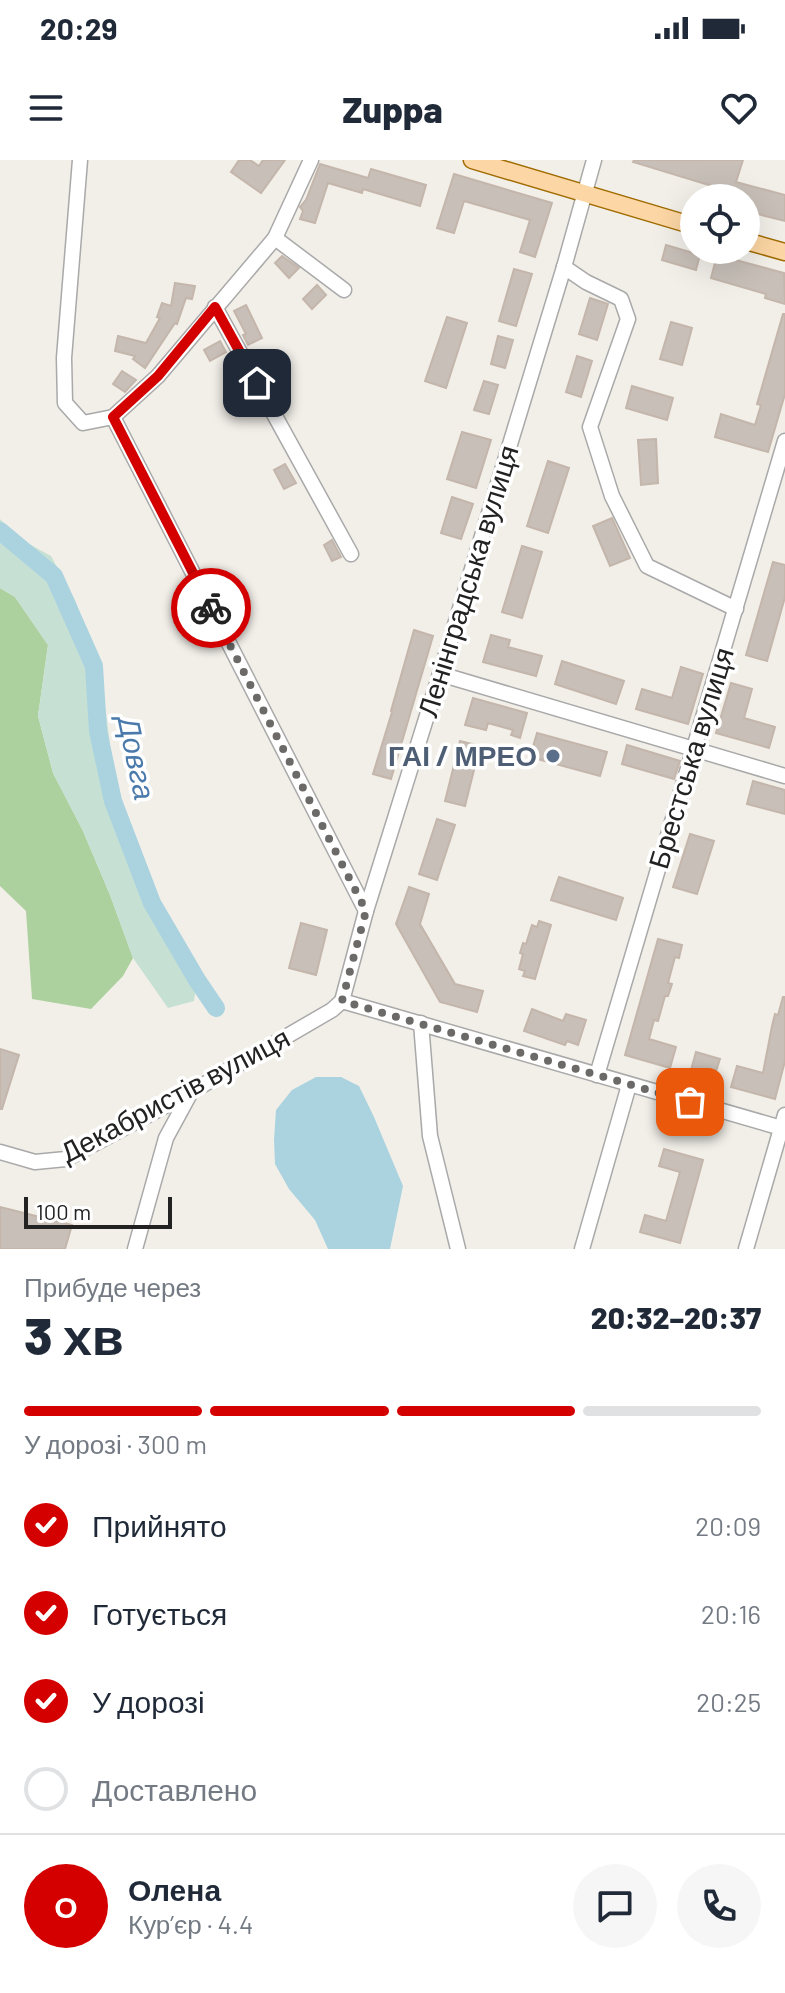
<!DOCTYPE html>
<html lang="uk">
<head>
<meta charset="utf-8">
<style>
	:root { --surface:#fff; --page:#f6f6f7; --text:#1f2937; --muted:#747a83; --line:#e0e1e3; --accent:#d40000 }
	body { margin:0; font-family:Barlow,sans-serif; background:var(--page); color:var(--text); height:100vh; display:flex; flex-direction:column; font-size:30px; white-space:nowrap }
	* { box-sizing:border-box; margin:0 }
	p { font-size:26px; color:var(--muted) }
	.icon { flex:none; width:44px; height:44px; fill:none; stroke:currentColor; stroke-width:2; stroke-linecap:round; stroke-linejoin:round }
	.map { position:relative; height:1089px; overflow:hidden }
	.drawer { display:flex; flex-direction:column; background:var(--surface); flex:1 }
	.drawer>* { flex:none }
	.buttons { position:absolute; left:680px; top:24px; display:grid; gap:16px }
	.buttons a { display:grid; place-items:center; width:80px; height:80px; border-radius:50%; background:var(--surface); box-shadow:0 8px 32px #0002; font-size:40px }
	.scale { position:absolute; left:24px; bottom:20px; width:148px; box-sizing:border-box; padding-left:8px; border:4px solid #222; border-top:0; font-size:22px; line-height:28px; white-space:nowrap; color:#222; -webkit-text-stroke:6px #fff; paint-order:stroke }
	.pin { position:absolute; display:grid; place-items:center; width:68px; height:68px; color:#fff; margin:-34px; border-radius:16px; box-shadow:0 4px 12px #0006 }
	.courier { position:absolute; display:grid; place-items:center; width:80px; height:80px; margin:-40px; border:6px solid #d40000; border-radius:50%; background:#fff; color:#222; box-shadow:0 2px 10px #0007 }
	.summary em { font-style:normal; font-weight:800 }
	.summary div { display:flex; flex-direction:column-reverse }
	.summary { display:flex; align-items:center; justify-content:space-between; height:136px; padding:0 24px }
	h1 { font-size:52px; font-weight:800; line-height:60px }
	.bar { display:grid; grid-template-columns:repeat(4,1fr); gap:12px 8px; align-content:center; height:96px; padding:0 24px }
	.bar i { height:10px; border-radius:6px; background:var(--line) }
	.bar .on { background:var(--accent) }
	.bar p { grid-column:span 4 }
	.line { display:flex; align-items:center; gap:20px; padding:0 24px; border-top:2px solid var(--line) }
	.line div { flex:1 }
	.round { display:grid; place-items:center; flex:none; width:84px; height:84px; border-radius:42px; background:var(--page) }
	ol { padding:0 24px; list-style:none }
	li { display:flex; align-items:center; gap:24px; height:88px }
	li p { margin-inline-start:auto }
	li .icon { padding:8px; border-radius:50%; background:var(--accent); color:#fff; stroke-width:4 }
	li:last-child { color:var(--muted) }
	li i { width:44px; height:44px; border:4px solid var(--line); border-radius:50% }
	.status { display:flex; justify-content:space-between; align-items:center; height:56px; padding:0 40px; background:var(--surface); direction:ltr }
	.status svg { height:22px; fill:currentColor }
	header { display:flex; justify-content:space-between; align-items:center; height:104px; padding:0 24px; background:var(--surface); font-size:36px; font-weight:800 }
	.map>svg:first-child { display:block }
</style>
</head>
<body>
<div class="status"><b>20:29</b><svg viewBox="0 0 49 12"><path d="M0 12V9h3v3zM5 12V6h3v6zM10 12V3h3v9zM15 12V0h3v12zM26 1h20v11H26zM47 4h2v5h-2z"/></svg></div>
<header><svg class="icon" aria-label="menu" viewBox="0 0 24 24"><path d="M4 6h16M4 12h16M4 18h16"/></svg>Zuppa<svg class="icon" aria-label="heart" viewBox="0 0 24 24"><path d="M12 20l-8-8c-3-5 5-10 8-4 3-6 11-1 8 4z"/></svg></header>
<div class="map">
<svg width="785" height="1089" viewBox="0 0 785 1089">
	<rect width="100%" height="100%" fill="#f2efe9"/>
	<path fill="#add19e" d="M0,428L15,437L48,485L38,556L53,613L83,671L110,735L133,798L123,816L91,849L32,839L26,751L0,726Z"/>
	<path fill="#c6e0d4" d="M0,359L18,378L51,396L75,440L85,467L105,545L111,592L113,641L145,704L158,739L186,790L197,820L194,841L168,848L133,798L110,735L83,671L53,613L38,556L48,485L15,437L0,428Z"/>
	<path fill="#aad3df" d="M316,917H341L359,926L374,957L403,1026L390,1089H328L315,1060L289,1029L275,1004L274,980L276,950L292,930Z"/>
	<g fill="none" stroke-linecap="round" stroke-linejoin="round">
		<path stroke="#aad3df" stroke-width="18" d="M0,371L54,416L94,506L98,571L113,641L152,743L197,820L216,848"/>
	</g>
	<g fill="#c7bfb8" stroke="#c4b6ab" stroke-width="2">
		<path d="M239,0H250L259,6L263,0H285L261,33L231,12Z"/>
		<path d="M634,0H743L736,22L785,35V61L746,51V38H733L735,33L633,2Z"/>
		<path d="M320,4L368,18L371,9L426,25L420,46L363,29L362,33L328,23L315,63L300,59L303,51L300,47L306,40Z"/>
		<path d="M454,14L552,43L535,97L520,92L530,60L464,41L454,73L437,68Z"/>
		<path d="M666,85L700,95L696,110L662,100Z"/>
		<path d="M717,95L784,113L785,144L765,138L766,134L711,118Z"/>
		<path d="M282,96L299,108L289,118L275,103Z"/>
		<path d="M514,109L532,114L516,166L499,161Z"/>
		<path d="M175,123L195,126L192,139L186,138L177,164L175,163L145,208L133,199L135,196L115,191L118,176L146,183L160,158L157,157L162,143L171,146Z"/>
		<path d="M317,125L326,135L312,149L303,139Z"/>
		<path d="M590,138L608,144L597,180L579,174Z"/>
		<path d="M246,145L262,178L248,185L243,175L246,174L234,151Z"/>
		<path d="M783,154H785V234L768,292L715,277L721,254L755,265L761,245L757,244Z"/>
		<path d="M447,157L467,163L446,228L425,221Z"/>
		<path d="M671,162L692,168L682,205L660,199Z"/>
		<path d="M498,176L513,180L505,208L491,204Z"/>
		<path d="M220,181L226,192L210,201L204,190Z"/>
		<path d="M577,196L592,201L581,237L566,232Z"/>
		<path d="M274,205L289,234L279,239L264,210Z"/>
		<path d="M122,211L136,220L125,232L113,224Z"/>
		<path d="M484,221L498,225L489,254L474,250Z"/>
		<path d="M632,226L673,238L667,260L626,248Z"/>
		<path d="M462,272L491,280L476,328L447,319Z"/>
		<path d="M656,279L658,323L641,325L638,280Z"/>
		<path d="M548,301L569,308L548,373L527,366Z"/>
		<path d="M285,304L296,323L284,329L274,310Z"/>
		<path d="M452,337L473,344L461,379L441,373Z"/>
		<path d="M612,358L630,398L610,406L593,366Z"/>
		<path d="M332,380L341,397L332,401L324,385Z"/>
		<path d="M522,386L542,392L522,458L502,452Z"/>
		<path d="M773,402L785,405V437L767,501L746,495Z"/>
		<path d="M414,470L433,476L391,619L373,614L392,552L391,551Z"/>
		<path d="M491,475L510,480L508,487L542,496L536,516L483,502Z"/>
		<path d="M562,501L624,521L616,544L555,524Z"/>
		<path d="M681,507L703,514L688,564L636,549L642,529L672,538Z"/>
		<path d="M731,523L752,529L744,558L775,567L769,588L716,573Z"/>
		<path d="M473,538L527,553L520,578L511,575L513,570L488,563L486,570L465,565Z"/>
		<path d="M537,573L607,592L600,616L530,597Z"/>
		<path d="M460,581L480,586L465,646L445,641Z"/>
		<path d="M627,585L680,601L674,619L622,604Z"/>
		<path d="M753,621L785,630V654L747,644Z"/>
		<path d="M437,659L455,665L437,720L419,714Z"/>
		<path d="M690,674L714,681L697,734L673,727Z"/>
		<path d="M559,717L623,738L616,760L551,740Z"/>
		<path d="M409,727L429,734L420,764L455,824L483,831L477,852L440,842L396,764Z"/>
		<path d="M539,761L551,765L535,819L523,816L525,811L519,809L523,794L520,793L523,783L526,784L532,765L537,767Z"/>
		<path d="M301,763L327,770L316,815L289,808Z"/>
		<path d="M658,779L682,785L679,798L675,797L668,823L672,824L668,836H665L658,861L654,860L649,879L676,887L670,908L625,895Z"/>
		<path d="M783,837H785V901L775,939L731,927L737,906L763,913L772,866L775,854L778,855Z"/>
		<path d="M532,849L563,861L566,854L586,860L578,885L567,881L565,885L524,871Z"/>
		<path d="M0,889L19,895L2,949H0Z"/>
		<path d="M696,892L720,899L714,917L691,910Z"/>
		<path d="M664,989L703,1000L680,1083L640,1072L645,1055L666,1061L680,1012L659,1006Z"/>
		<path d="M0,1047L72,1065L65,1089H0Z"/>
	</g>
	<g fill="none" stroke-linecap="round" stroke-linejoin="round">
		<defs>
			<g id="minor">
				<path d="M80,0L64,198L65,243L83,263L113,257L366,751"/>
				<path d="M275,78L344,130"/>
				<path d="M564,107L586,122L621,139L628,159L590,267L612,336L647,406L736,449"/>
				<path d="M215,147L351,394"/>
				<path d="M113,257L158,216L275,78L311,0"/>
				<path d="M440,514L785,616"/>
				<path d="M342,841L366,751L440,514L564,107L594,0"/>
				<path d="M342,841L785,969"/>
				<path d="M421,863L430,976L458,1089"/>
				<path d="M597,915C658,703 724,493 785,281"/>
				<path d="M0,992L35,1002L66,999L191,932L332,850L342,841"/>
				<path d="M135,1089L166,978L191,932"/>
				<path d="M582,1089L629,925"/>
				<path d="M746,1089L785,955"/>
			</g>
			<g id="major">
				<path d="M472,0L694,66"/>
				<path d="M746,81L785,92"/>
			</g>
		</defs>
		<use href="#minor" stroke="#a9a9a9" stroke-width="17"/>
		<use href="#major" stroke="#a06b00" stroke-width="19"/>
		<use href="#minor" stroke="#fff" stroke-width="14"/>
		<use href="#major" stroke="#fcd6a4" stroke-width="16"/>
	</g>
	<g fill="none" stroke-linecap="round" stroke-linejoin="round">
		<path stroke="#6b6a68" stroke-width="8" stroke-dasharray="0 14.4" d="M211,448L366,751L342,841L690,942"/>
		<path stroke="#d40000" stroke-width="10" d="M211,448L113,257L158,216L215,147L257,223"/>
	</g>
	<circle fill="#5c6f8a" stroke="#fff" stroke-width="3" cx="553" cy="596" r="8"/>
	<g text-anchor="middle" stroke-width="7" stroke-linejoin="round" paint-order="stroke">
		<g font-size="28" fill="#222" stroke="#fff">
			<text transform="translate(468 421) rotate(-73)" y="10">Ленінградська вулиця</text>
			<text transform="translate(691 598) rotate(-73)" y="10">Брестська вулиця</text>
			<text transform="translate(175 935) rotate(-28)" y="10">Декабристів вулиця</text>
		</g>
		<g font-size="28" font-weight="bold" fill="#4e5e75" stroke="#fff" text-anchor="end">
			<text x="537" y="606">ГАІ / МРЕО</text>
		</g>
		<g font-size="30" font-style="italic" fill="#4a7aab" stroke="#fff">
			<text transform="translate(136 598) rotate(78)" y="10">Довга</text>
		</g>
	</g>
</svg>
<div class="buttons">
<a><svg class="icon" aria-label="locate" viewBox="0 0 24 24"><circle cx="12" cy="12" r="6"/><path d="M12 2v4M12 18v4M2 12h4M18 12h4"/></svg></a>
</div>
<div class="scale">100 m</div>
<div class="pin" style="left:690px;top:942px;background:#ea580c"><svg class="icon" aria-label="bag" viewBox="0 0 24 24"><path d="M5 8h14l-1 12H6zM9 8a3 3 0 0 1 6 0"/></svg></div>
<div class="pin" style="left:257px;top:223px;background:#1f2937"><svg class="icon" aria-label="home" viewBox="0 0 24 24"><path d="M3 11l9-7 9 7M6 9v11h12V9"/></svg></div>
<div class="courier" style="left:211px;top:448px"><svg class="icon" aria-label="bike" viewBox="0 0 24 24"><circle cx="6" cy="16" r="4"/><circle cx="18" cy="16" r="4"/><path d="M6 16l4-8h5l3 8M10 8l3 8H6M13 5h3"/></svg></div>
</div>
<section class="drawer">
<div class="summary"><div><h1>3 хв</h1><p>Прибуде через</p></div><em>20:32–20:37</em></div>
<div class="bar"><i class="on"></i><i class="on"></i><i class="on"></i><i></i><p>У дорозі · 300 m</p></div>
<ol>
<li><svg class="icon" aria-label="check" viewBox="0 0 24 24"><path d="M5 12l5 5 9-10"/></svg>Прийнято<p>20:09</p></li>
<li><svg class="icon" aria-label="check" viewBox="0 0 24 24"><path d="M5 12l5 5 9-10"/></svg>Готується<p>20:16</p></li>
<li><svg class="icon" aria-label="check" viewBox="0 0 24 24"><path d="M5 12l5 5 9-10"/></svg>У дорозі<p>20:25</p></li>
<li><i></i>Доставлено</li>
</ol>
<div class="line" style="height:144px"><b class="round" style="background:var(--accent);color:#fff">О</b><div><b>Олена</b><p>Кур’єр · 4.4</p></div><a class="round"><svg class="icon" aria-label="chat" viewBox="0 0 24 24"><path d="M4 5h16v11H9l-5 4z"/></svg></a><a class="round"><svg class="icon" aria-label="phone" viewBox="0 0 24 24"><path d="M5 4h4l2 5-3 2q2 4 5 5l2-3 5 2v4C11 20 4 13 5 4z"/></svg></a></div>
</section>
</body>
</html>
